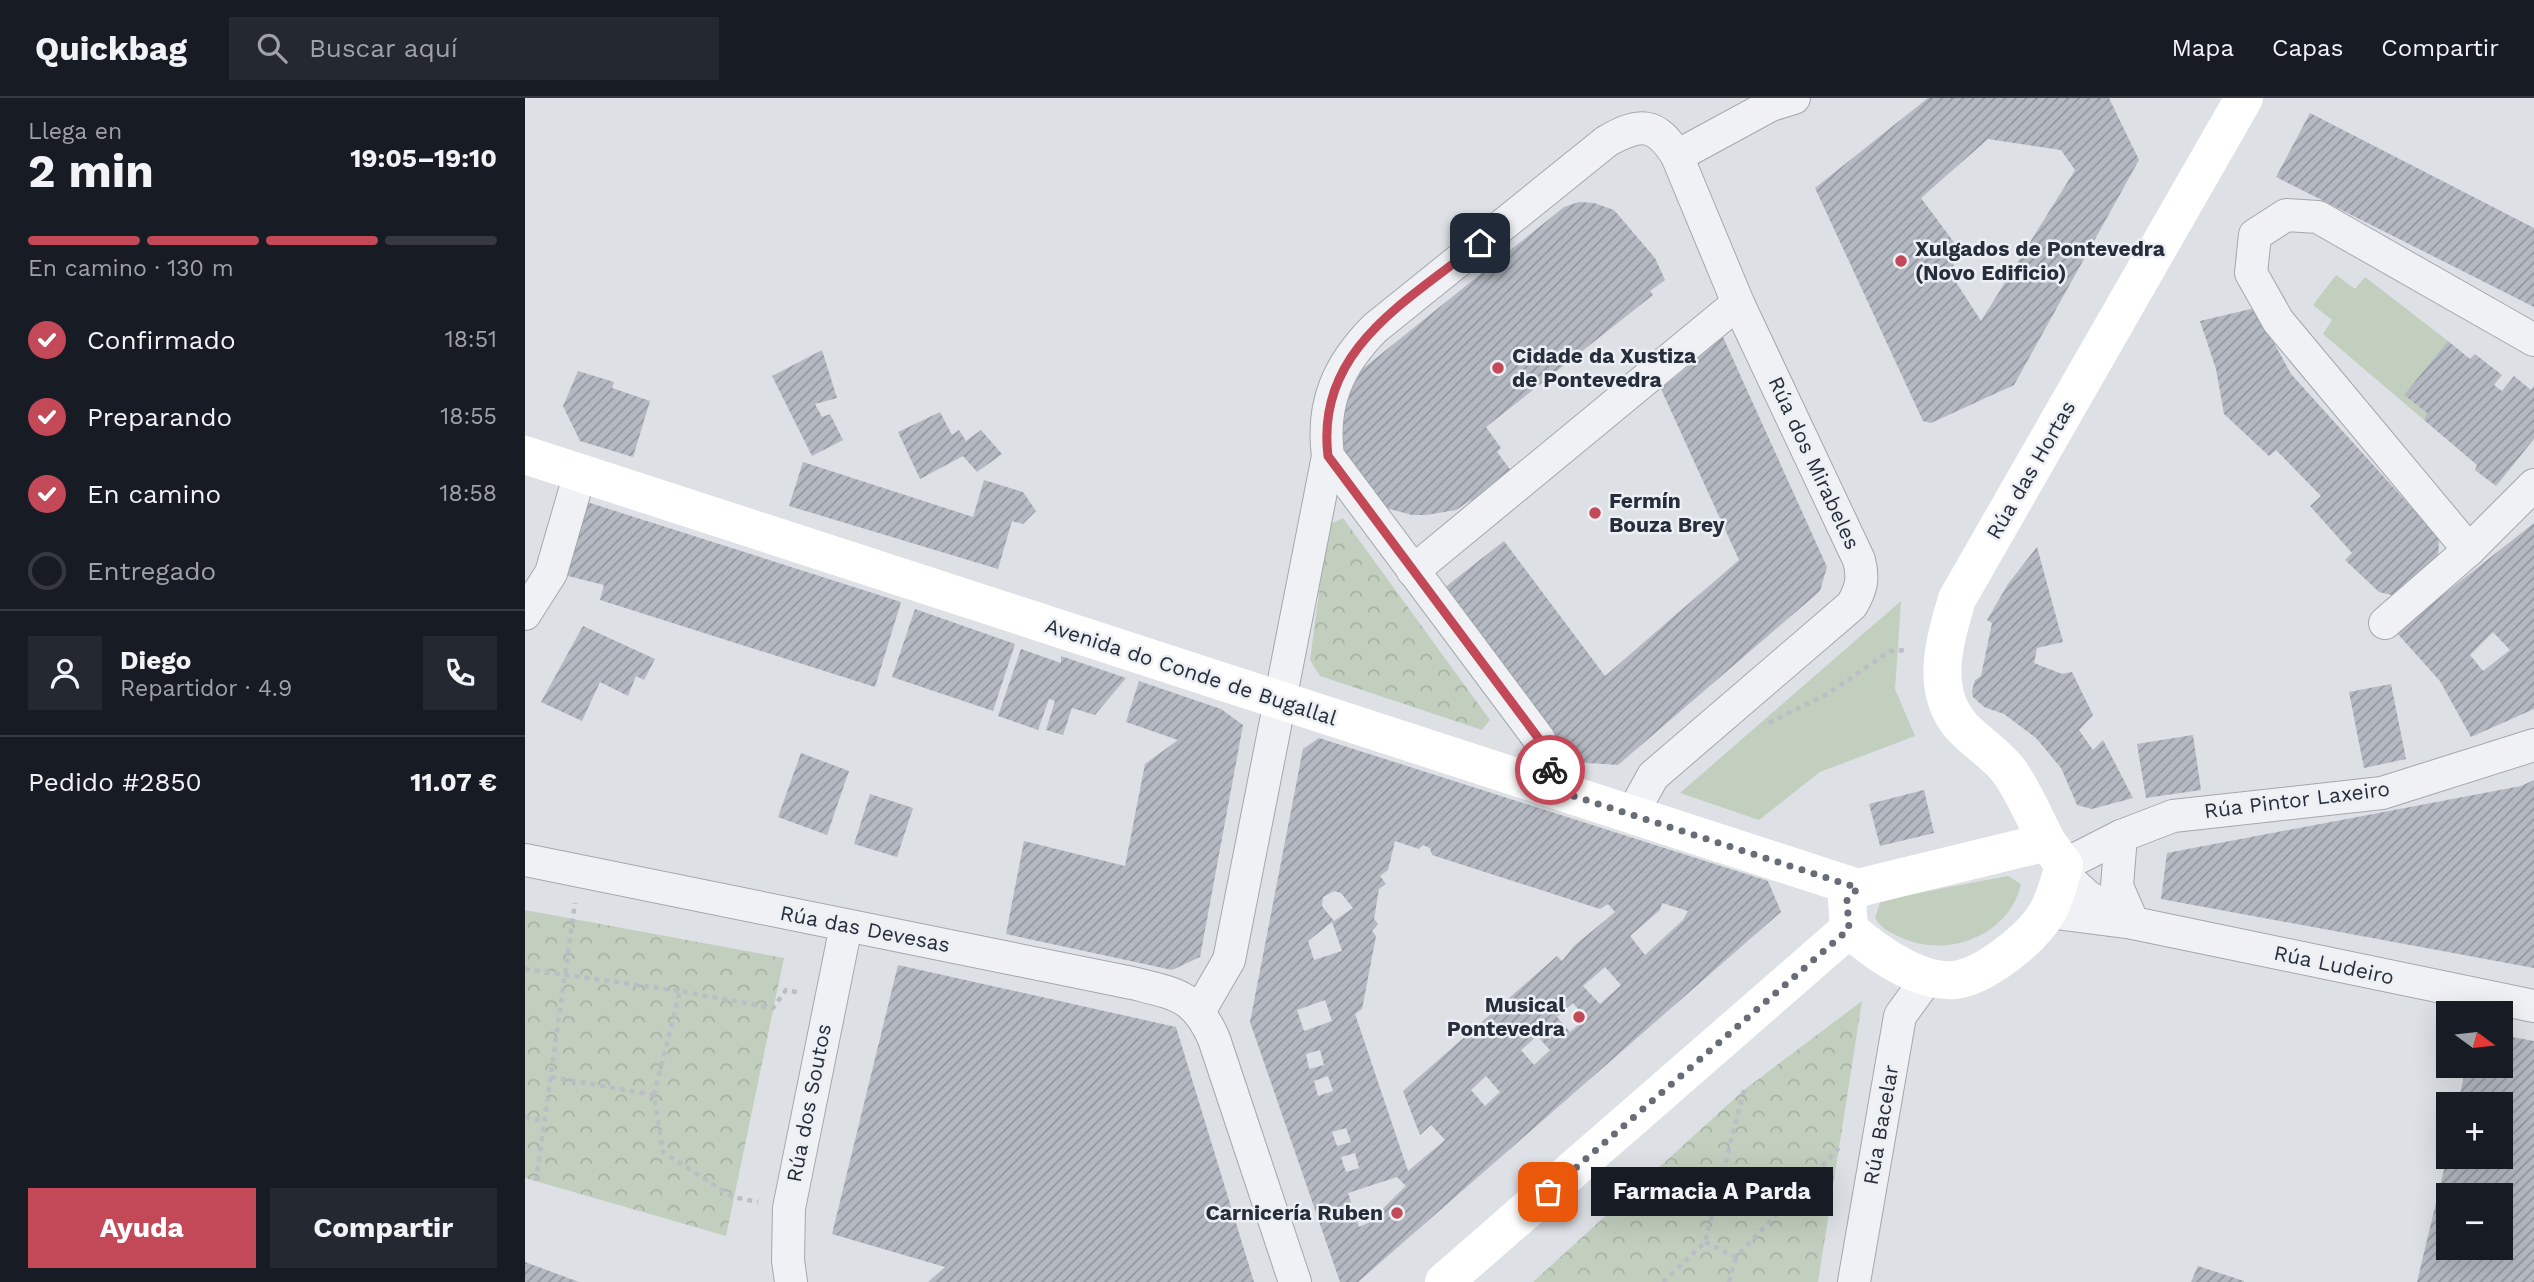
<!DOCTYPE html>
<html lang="es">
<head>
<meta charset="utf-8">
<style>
	:root { --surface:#171b24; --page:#242831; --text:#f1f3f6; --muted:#9ea1a6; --line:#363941; --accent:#c34958 }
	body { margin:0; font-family:"Work Sans",sans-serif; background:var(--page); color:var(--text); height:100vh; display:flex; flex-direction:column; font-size:26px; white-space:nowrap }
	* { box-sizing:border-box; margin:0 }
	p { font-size:23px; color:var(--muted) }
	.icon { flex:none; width:38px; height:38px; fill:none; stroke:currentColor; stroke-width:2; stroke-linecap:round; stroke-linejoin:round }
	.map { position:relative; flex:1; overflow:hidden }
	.panel { display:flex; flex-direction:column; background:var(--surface); width:525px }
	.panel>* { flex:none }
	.needle { width:46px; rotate:105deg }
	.controls { position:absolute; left:1911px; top:903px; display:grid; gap:14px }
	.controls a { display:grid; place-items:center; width:77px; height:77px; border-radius:0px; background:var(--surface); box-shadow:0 7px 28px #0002; font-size:35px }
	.pin { position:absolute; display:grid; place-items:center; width:60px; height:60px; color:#fff; margin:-30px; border-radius:14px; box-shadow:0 4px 10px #0006 }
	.courier { position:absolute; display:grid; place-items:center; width:70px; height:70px; margin:-35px; border:5px solid #c34958; border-radius:50%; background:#fff; color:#222; box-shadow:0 2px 9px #0007 }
	.bubble { position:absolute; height:49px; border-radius:0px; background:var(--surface); box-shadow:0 7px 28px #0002; font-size:23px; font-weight:700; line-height:49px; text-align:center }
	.summary em { font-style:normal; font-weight:700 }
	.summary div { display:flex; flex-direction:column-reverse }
	.summary { display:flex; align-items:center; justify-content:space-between; height:119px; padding:0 28px }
	h1 { font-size:46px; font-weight:700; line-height:52px }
	.bar { display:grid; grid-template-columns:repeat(4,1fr); gap:10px 7px; align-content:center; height:84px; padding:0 28px }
	.bar i { height:9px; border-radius:5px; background:var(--line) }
	.bar .on { background:var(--accent) }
	.bar p { grid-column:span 4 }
	.line { display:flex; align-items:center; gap:18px; padding:0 28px; border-top:2px solid var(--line) }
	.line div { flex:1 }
	.round { display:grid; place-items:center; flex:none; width:74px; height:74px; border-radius:0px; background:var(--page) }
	ol { padding:0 28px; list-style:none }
	li { display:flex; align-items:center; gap:21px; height:77px }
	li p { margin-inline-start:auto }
	li .icon { padding:7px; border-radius:50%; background:var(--accent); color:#fff; stroke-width:4 }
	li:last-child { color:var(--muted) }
	li i { width:38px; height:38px; border:4px solid var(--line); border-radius:50% }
	.cta { display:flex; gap:14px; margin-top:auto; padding:14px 28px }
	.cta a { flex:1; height:80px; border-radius:0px; background:var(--accent); color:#fff; font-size:28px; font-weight:700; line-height:80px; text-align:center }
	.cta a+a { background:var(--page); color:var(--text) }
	header { display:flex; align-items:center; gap:42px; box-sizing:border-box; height:98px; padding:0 35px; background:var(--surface); border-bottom:2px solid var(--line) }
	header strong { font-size:33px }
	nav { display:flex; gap:38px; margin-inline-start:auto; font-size:24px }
	.search { width:490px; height:63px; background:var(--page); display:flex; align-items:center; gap:18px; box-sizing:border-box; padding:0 24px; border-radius:0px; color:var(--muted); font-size:26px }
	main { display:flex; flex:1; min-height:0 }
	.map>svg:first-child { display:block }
</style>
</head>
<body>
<header>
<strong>Quickbag</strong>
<div class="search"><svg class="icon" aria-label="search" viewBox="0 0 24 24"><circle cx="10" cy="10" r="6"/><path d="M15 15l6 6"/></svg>Buscar aquí</div>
<nav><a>Mapa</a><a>Capas</a><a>Compartir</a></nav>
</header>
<main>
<section class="panel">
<div class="summary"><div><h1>2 min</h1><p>Llega en</p></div><em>19:05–19:10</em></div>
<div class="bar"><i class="on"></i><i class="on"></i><i class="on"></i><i></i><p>En camino · 130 m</p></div>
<ol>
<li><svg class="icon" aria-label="check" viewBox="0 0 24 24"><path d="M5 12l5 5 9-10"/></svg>Confirmado<p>18:51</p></li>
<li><svg class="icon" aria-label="check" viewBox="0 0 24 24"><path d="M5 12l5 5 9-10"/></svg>Preparando<p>18:55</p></li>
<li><svg class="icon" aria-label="check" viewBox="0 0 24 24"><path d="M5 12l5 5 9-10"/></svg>En camino<p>18:58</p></li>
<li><i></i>Entregado</li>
</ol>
<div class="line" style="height:126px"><a class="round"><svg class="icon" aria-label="person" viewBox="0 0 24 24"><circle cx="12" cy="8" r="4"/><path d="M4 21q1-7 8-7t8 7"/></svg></a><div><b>Diego</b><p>Repartidor · 4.9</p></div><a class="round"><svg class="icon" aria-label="phone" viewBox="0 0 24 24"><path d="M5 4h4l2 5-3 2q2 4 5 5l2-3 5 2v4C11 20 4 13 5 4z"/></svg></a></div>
<div class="line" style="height:91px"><div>Pedido #2850</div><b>11.07 €</b></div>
<div class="cta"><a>Ayuda</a><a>Compartir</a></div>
</section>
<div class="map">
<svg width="2009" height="1184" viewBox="0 0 2009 1184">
	<defs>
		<pattern id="park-crowns" width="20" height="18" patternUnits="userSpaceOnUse" patternTransform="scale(1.75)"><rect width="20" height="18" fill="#c2cfbe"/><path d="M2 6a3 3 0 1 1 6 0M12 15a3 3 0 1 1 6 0" fill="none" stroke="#a7b2a4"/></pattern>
		<pattern id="building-hatch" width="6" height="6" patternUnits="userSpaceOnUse" patternTransform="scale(1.75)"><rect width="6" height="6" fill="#b4b9c2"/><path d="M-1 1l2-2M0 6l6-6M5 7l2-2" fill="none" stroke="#92979f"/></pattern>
	</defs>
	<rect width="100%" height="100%" fill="#dde0e5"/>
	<g fill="#c2cfbe">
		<path d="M1811,177L1830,191L1840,179L1923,243L1879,297L1902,315L1899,322L1798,236L1807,222L1788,207Z"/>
		<path d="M1376,503L1370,591L1390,638L1295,674L1234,722L1155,695Z"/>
		<path d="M1483,778L1496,786C1484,839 1420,861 1375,839C1363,833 1357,831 1350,820L1356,802Z"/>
	</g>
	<g fill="url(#park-crowns)">
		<path d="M818,420L965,622L957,632L795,578L785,562L803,427Z"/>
		<path d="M0,812L259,860L201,1138L0,1080Z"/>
		<path d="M1337,903L1293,1184H1008L1219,992Z"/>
	</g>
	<g fill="url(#building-hatch)" fill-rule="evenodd">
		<path d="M1403,0H1584L1614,62L1489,287L1406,325L1398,323L1290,90ZM1463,41L1536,52L1550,72L1456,223L1427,178L1431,147L1396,100Z"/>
		<path d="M1785,15L2009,130V209L1751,79Z"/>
		<path d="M1054,104L1069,105L1089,112L1130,160L1140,182L1125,193L1128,197L961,329L976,350L972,354L987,374L949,407L946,402L931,412L901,417H887L857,409L818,367L810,322L830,277L1039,109Z"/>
		<path d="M1730,210L1766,276L1914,440L1913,462L1871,498L1854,494L1820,462L1827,455L1785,408L1796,398L1751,352L1744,358L1699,316L1691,271L1675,223Z"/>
		<path d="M1198,239L1302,469L1295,493L1093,667L1048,664L919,490L979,443L1080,578L1214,462L1136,291Z"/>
		<path d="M1923,243L1945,261L1950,256L1977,277L1969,287L1977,293L1989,278L2006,292L2009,288V341L1971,388L1950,372L1952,367L1899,322L1902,315L1879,297Z"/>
		<path d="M297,252L312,300L290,306L297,319L305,316L318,342L287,358L247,278Z"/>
		<path d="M53,273L89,284L87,290L125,303L108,359L55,343L38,308Z"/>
		<path d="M415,314L427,337L434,332L441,343L456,332L477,356L452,374L438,358L395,381L373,334Z"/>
		<path d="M278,364L448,419L459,382L498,394L511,413L498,426L487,423L473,471L264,408Z"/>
		<path d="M62,404L376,504L350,589L75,502L79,487L39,477Z"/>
		<path d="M2009,425V611L1946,639L1915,583L1871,534ZM1968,534L1985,552L1958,573L1945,557Z"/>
		<path d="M1512,449L1538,544L1512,550L1509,565L1537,576L1547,574L1568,617L1554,632L1568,652L1578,642L1608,700L1567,711L1552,707L1536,670L1511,640L1479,616L1459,609L1448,599L1447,593L1450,582L1456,578L1467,525L1462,522L1483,486Z"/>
		<path d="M390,511L490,546L468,613L367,579Z"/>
		<path d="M58,528L130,561L119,582L111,578L103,598L75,584L57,623L16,604Z"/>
		<path d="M496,551L536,565V558L601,580L570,617L547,610L538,637L521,632L530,603L524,601L513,632L473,618Z"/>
		<path d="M614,583L696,611L718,627L675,859L647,872L481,836L499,743L600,768L620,666L653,642L601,624Z"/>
		<path d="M1866,586L1881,661L1839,670L1824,594Z"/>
		<path d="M1668,637L1676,692L1621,700L1612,646Z"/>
		<path d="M794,640L1243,783L1256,814L833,1184H815L725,924L778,651ZM870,743L894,751L898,747L905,750L907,757L1075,811L1083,806L1090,814L1049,848L1037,863L1032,858L878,993L895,1037L906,1027L920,1042L883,1073L830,916L837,911L851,838L847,833L853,826L849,821L854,791L861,786L855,778L863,772ZM809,793L816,795L828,810L809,823L797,808L798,799ZM1137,805L1163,813L1158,822L1120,857L1105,838L1135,812ZM807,824L817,853L789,862L783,843ZM1080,869L1096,887L1075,906L1058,888ZM800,902L807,923L779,933L772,912ZM1048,905L1061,920L1045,934L1032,919ZM1012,938L1025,952L1009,967L996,952ZM795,952L799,967L784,971L781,956ZM803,978L808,993L793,998L789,983ZM961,978L975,994L960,1008L946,992ZM821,1030L826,1044L812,1048L807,1034ZM830,1055L834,1070L821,1074L816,1059ZM872,1079L881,1088L843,1125L834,1129L823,1095Z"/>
		<path d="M276,655L324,673L302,737L253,719Z"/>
		<path d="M2009,682V870L1636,801L1642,755L1996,688Z"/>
		<path d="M1399,692L1409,735L1355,748L1344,706Z"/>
		<path d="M345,696L388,710L372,759L329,746Z"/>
		<path d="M373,867L651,929L729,1184H403L420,1169L307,1136Z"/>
		<path d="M1976,937L2009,943V1184H1892L1922,1059H1976V1006H1933L1941,968H1976ZM1988,1087L1987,1109L1976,1105V1150H1923V1097H1971L1969,1089Z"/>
		<path d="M0,1164L54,1184H0Z"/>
		<path d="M1673,1168L1719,1183V1184H1666Z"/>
	</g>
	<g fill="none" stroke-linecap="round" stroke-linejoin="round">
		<defs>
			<g id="street">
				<path d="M1152,58L1246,7L1269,0"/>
				<path d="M2009,242L1793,119L1761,117L1730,137L1726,175L1753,223L1944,452L2009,387"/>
				<path d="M888,473L1213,205"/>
				<path d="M0,516L26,475L55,375"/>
				<path d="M1860,525L1944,452"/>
				<path d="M1033,693L1014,641L803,358C796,306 813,267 850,230L1082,43C1115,24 1131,24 1152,58L1213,205L1334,462C1339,481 1336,491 1327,507L1128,678L1106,718"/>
				<path d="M1596,738L1592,788L1608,825"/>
				<path d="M0,762L607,885C651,896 670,897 689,941L770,1184"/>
				<path d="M1539,767L1596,738L1648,718L1857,695L2009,647"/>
				<path d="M1537,775L1562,798L1598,820"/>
				<path d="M1523,814L1608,825L2009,908"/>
				<path d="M675,912L704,862L803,358"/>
				<path d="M266,1184L263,1162L264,1110L321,828"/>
				<path d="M1329,1184L1375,918L1404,878"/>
			</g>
		</defs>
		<use href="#street" stroke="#a3a7af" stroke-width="34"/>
		<g stroke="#bbbec4" stroke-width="4.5" stroke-dasharray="5 5" stroke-linecap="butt">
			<path d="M1244,625L1304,595L1365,553L1383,552"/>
			<path d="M0,871L155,893"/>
			<path d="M26,979L129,997L138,1054L208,1099L233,1104"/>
			<path d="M129,997L155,893L248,910L261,892L275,895"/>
			<path d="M0,1019L19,1023"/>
			<path d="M11,1083L50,805"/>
			<path d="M1180,1144L1211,1159L1314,1050"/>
			<path d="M1138,1184L1180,1144L1219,992"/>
			<path d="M1204,1184L1211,1159"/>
		</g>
		<use href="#street" stroke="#eff1f4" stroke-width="32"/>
		<g stroke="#fff" stroke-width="38">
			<path d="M0,357L1333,790"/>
			<path d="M1522,744C1510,721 1499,694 1484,673C1471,656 1451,644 1437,629C1404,592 1420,542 1432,501L1719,0"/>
			<path d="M1522,744L1539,767C1535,782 1530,800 1523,813C1508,840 1459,879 1429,882C1392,885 1349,853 1324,831L1322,802L1333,790Z"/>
			<path d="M919,1184L1324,831"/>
		</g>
	</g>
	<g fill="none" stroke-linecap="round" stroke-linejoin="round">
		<path stroke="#676c76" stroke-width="7" stroke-dasharray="0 12.6" d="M1023,1094L1324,831L1322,802L1333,790L1033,693L1025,672"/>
		<path stroke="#c34958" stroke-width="9" d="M955,145C883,203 790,251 803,358L1014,641L1025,672"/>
	</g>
	<g fill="#c34958" stroke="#eceff3" stroke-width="2.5">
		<circle cx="1376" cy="163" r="7"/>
		<circle cx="973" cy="270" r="7"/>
		<circle cx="1070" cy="415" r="7"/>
		<circle cx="1054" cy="919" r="7"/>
		<circle cx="872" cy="1115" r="7"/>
	</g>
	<g text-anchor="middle" stroke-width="5" stroke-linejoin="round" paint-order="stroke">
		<g font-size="21" font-weight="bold" fill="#272e3b" stroke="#eceff3" text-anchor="start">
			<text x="1390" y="158">Xulgados de Pontevedra<tspan x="1390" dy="24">(Novo Edificio)</tspan></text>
			<text x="987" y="265">Cidade da Xustiza<tspan x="987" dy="24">de Pontevedra</tspan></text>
			<text x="1084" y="410">Fermín<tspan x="1084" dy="24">Bouza Brey</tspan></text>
			<text x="1040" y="914" text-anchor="end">Musical<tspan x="1040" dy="24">Pontevedra</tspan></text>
			<text x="858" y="1122" text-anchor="end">Carnicería Ruben</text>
		</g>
		<g font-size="21" fill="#272e3b" stroke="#eceff3">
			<text transform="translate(1289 365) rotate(65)" y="7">Rúa dos Mirabeles</text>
			<text transform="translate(1506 372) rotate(-60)" y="7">Rúa das Hortas</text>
			<text transform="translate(666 574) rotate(18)" y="7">Avenida do Conde de Bugallal</text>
			<text transform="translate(1772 702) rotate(-7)" y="7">Rúa Pintor Laxeiro</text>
			<text transform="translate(340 831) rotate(11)" y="7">Rúa das Devesas</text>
			<text transform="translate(1809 867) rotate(12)" y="7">Rúa Ludeiro</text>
			<text transform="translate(284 1005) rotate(-79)" y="7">Rúa dos Soutos</text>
			<text transform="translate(1356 1027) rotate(-80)" y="7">Rúa Bacelar</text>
		</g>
	</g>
</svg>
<div class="controls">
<a><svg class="needle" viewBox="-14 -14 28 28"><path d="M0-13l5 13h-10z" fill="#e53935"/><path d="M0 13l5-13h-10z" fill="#9ea1a6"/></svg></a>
<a>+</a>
<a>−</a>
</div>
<div class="pin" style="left:1023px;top:1094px;background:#ea580c"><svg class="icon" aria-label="bag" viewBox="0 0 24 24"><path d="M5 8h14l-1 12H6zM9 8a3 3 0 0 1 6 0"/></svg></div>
<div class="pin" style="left:955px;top:145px;background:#1f2937"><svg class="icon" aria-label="home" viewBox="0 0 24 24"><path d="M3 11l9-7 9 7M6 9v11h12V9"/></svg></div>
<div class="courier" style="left:1025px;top:672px"><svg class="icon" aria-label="bike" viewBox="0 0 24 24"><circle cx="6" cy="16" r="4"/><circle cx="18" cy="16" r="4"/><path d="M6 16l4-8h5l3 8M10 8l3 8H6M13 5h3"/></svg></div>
<div class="bubble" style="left:1066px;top:1069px;width:242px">Farmacia A Parda</div>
</div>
</main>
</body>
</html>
